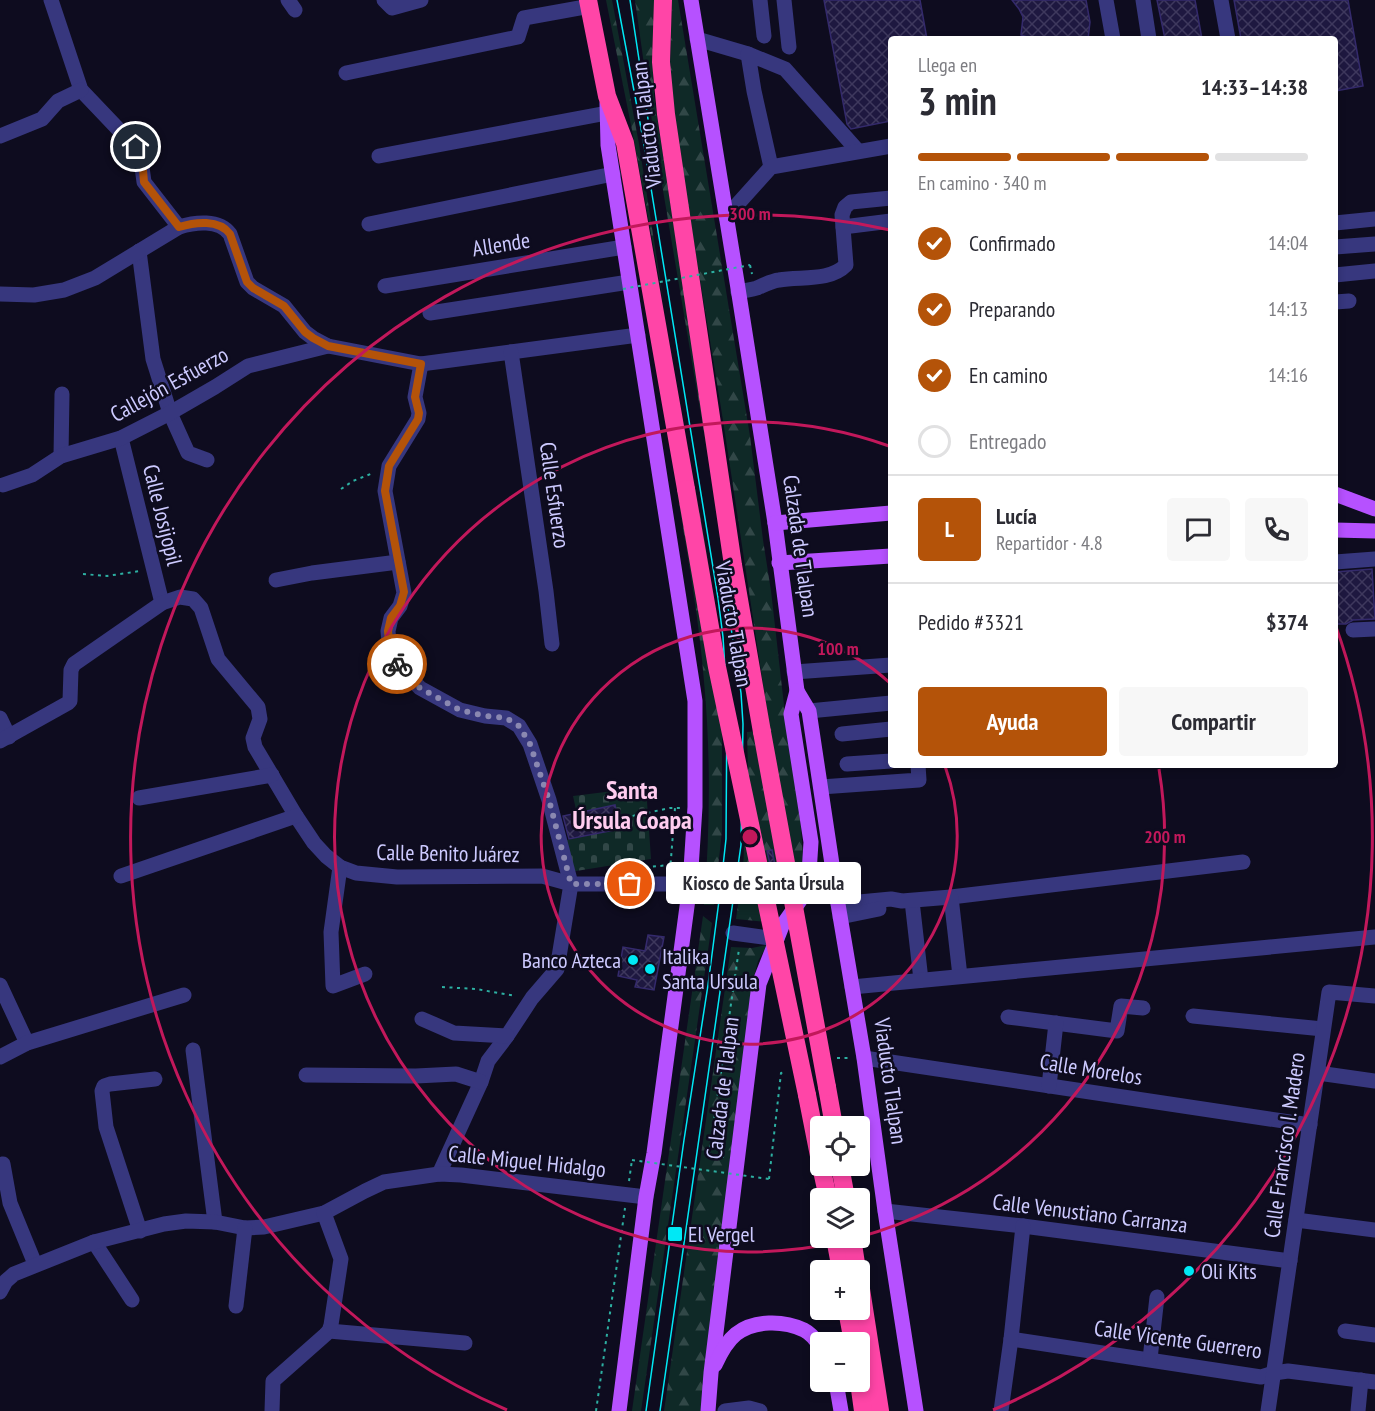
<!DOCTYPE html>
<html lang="es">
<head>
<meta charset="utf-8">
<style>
	:root { --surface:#fff; --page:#f7f7f7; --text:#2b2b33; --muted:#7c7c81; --line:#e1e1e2; --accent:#b45309 }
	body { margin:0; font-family:"PT Sans Narrow",sans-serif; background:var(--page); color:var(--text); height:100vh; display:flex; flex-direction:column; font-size:22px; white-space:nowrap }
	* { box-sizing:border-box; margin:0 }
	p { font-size:20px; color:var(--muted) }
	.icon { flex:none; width:33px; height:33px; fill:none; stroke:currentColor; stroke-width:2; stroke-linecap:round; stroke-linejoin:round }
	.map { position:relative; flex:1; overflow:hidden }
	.sheet { position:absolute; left:888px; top:36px; width:450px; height:732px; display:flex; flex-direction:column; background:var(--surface); border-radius:6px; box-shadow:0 3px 9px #0003 }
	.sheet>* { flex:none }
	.tools { position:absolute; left:810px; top:1116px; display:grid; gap:12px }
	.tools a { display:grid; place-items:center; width:60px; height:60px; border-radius:6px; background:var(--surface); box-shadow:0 3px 9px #0003; font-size:30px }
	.pin { position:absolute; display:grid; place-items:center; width:51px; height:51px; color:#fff; margin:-26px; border:3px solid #fff; border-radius:50%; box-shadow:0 2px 6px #0007 }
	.courier { position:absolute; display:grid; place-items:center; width:60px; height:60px; margin:-30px; border:4px solid #b45309; border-radius:50%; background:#fff; color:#222; box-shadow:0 2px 8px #0007 }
	.bubble { position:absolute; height:42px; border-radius:6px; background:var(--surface); box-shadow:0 3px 9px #0003; font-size:20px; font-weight:800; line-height:42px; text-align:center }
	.headline em { font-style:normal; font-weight:800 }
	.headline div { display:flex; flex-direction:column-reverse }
	.headline { display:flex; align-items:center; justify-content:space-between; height:102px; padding:0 30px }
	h1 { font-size:39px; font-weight:800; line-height:45px }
	.bar { display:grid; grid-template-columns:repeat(4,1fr); gap:9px 6px; align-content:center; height:72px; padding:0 30px }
	.bar i { height:8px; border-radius:4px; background:var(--line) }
	.bar .on { background:var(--accent) }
	.bar p { grid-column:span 4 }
	.line { display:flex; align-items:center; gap:15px; padding:0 30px; border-top:2px solid var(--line) }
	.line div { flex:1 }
	.round { display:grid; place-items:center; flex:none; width:63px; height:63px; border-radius:6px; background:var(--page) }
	ol { padding:0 30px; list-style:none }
	li { display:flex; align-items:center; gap:18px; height:66px }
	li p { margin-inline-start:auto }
	li .icon { padding:6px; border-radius:50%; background:var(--accent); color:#fff; stroke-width:4 }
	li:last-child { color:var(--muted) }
	li i { width:33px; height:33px; border:3px solid var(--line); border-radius:50% }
	.primary-button { display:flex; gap:12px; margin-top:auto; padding:12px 30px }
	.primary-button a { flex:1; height:69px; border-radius:6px; background:var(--accent); color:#fff; font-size:24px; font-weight:800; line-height:69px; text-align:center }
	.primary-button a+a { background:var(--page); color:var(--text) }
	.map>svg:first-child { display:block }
</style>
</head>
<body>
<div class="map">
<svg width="1375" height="1411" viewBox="0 0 1375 1411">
	<defs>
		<pattern id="forest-firs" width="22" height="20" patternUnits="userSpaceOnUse" patternTransform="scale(1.5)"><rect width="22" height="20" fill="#0f2927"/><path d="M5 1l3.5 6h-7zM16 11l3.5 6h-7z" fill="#314747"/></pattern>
		<pattern id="cemetery-stones" width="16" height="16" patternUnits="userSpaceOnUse" patternTransform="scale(1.5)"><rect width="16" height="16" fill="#0f2927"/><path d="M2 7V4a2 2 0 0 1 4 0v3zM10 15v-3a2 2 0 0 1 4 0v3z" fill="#314747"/></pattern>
		<pattern id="building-cross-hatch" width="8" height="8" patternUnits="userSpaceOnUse" patternTransform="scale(1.5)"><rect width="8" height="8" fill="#1e1840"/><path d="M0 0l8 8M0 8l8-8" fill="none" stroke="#3e385d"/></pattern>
	</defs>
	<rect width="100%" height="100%" fill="#0e0c1f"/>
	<g fill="url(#forest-firs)">
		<path d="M606,0H612L639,144L664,305L633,135Z"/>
		<path d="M635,0H655L653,60L654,96L714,492L655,143Z"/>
		<path d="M672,0H678L750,436L763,540L771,591L785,714L801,828L803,858L801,876L797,891L767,892L768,922L736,919L743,869L748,771L747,732L770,730L723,420L675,126L670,68Z"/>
		<path d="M695,487L705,542L717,620L722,702V831L714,905H704C710,831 711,755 704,681C699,617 687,554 677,491Z"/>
		<path d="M703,916L712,923L641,1411H632Z"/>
		<path d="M767,945L758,961L752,984L702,1411H664L731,947L752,948Z"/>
	</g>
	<path fill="url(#cemetery-stones)" d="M646,787L651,859L570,872L563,841L620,828L615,806L577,814L573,796Z"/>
	<g fill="url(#building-cross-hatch)" stroke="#342a6c" stroke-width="1.5">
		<path d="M824,0H920L927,39H891V121L851,129L847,124Z"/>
		<path d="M1012,0H1086L1090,22L1088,39H1033L1021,35L1023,17L1019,9Z"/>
		<path d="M1157,0H1195L1202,39H1165Z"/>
		<path d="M1234,0H1348L1363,86L1335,91V39H1241Z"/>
		<path d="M1372,569L1375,619L1353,620L1346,624H1335V572Z"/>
		<path d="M615,805L620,829L569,839L563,816Z"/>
		<path d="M772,850L778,880L774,881L767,851Z"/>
		<path d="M628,864H635L638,868V874H624V869Z"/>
		<path d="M648,935L664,937L654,990L635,987L637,980L618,976L623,947L645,951Z"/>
	</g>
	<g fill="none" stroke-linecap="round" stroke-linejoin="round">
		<g stroke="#2db0a2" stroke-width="2" stroke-dasharray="3 4.5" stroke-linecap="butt">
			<path d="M750,265L752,274"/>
			<path d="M341,489L353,481L373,473"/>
			<path d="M83,574L107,576L140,571"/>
			<path d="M618,819L670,808H680"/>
			<path d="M638,868L670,865"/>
			<path d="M670,871L675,808"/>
			<path d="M442,987L476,989L516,996"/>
			<path d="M837,1058H850"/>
			<path d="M724,1157L709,1155L739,949"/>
			<path d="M769,1179L781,1073L785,1072"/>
			<path d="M629,1181L632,1160"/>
			<path d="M596,1411L625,1208"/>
		</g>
		<g stroke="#37377e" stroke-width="15">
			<path d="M51,0L81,90L140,152L144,182L179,227"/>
			<path d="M288,0L295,10"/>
			<path d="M384,0L392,8L421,0"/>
			<path d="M760,0L764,36"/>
			<path d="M784,0L789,47"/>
			<path d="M1106,0L1113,39"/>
			<path d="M1143,0L1149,39"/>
			<path d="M1221,0L1228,39"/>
			<path d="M697,39L748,54"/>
			<path d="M346,73L518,37L524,18L590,6"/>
			<path d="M0,136L42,119L58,101L81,90"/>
			<path d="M379,156L607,113"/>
			<path d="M771,167L754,91L748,54L785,69L858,151"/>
			<path d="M726,217L771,167L891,146"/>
			<path d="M1335,223L1375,219"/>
			<path d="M369,224L613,174"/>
			<path d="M843,227L891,221"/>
			<path d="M1335,247L1375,244"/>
			<path d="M139,251L153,359L170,413L188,453L207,460"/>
			<path d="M1335,275L1375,271"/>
			<path d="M385,286L624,247"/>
			<path d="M738,292C745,290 751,290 757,288C764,285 771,281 779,280C801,276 829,282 846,265L842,215L845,207L851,202L891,198"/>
			<path d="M0,294L34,295L64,290L95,278L179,227C195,222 219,219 230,234L247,282L253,288L284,306L305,332L313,338L328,346L421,364L638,335"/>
			<path d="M1335,302L1349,301"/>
			<path d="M430,313L629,282"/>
			<path d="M511,352L546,591L552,644"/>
			<path d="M421,364L415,397L419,413L418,419L389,466L385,491L404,593L400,606L391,618L388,631L390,652L397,664L420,688L460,710L485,716L506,718L519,726L530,744L549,800L571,884L557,969L532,998L507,1036L488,1061L481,1082L439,1174"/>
			<path d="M121,438L162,603"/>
			<path d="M61,456L62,394"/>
			<path d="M3,485L32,475L61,456L121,438L170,413L215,387L248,366L328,346"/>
			<path d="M1335,562L1375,559"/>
			<path d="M276,580L312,573L398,562"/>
			<path d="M1353,630L1375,629"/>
			<path d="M794,672L891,665"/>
			<path d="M809,711L891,703"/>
			<path d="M0,718L9,737"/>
			<path d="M842,734L891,729"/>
			<path d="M0,741L68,703L70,701L71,670L74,664L162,603L180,597L193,599L201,608L218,659L258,707L260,719L253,738L255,747L296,816L314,843L326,856L340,867L356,873L397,877L542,876L571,884H690"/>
			<path d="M847,764L891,761"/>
			<path d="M821,787L919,780L918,765"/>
			<path d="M139,798L272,775"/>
			<path d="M340,867L331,932L333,986L365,974"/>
			<path d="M121,876L296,816"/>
			<path d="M951,897L1243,862"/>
			<path d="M912,901L921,980"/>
			<path d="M838,904L891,899L902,901L951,897L960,976"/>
			<path d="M840,917L879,909"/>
			<path d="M733,933L777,939"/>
			<path d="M0,985L27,1043"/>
			<path d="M852,987L1375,937"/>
			<path d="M1193,1016L1323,1029"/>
			<path d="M1008,1017L1117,1031L1121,1006L1143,1008"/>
			<path d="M422,1019L454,1033L507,1036"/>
			<path d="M193,1050L215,1222"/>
			<path d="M0,1057L27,1043L184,995"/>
			<path d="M864,1058L1310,1125"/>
			<path d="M1318,1073L1375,1081"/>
			<path d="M306,1075L416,1076L456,1074L481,1082"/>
			<path d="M1049,1086L1056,1023"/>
			<path d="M3,1164L10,1203L35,1264"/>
			<path d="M885,1211L1023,1226L1290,1261"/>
			<path d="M1296,1220L1375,1230"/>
			<path d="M140,1231L106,1127L102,1091L104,1086L110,1084L155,1079"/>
			<path d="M94,1242L132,1300"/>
			<path d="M0,1292L6,1281L14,1274L94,1242L164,1224L186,1221L215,1222L245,1228L264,1227L324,1213L365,1191L384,1182L439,1174L461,1175L646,1197"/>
			<path d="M236,1306L245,1228"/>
			<path d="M329,1331L465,1343"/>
			<path d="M1345,1331L1375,1335"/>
			<path d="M1011,1339L1261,1377L1274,1373L1288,1371L1375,1382"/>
			<path d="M1150,1359L1157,1297"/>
			<path d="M272,1411L273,1381L325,1335L329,1331L331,1325L341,1259L324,1213"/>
			<path d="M725,1411L749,1408L760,1411"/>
			<path d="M1001,1411L1011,1339L1023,1226"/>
			<path d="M1268,1411L1329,992L1375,996"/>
			<path d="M1358,1411L1361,1380"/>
		</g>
		<g stroke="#b651ff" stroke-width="15">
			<path d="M691,0L737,282L775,523L797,691L791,714L811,842L808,889L782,926L759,984L711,1373L708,1411"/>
			<path d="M607,103L608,145L695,701V807L690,884L654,1153L646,1197L619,1411"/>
			<path d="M1335,494L1375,509"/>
			<path d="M775,523L891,513"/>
			<path d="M1335,530L1375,531"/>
			<path d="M779,563L891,556"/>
			<path d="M797,691L809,711L838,904L864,1058L885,1211L916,1411"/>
			<path d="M715,1365C720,1354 726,1342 736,1334C754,1320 783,1320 804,1330C810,1333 816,1340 820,1346"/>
			<path d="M836,1382L841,1411"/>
		</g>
		<g stroke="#ff45a7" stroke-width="18">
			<path d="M588,0L607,96L625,143L686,489"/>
			<path d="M663,0L661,62L666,114L733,565L762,732"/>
			<path d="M827,1087L834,1126"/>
			<path d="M807,1095L820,1161"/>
			<path d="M821,1166L828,1198"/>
			<path d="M840,1166L846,1198"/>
			<path d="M835,1238L841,1270"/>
			<path d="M852,1238L857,1270"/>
			<path d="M860,1283L880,1411"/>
			<path d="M847,1310L853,1342"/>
			<path d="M859,1382L863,1411"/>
		</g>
		<g stroke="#00e8f5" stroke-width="1.5">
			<path d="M617,0L643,139L718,598L723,637L727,701L726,839L720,893L708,985L684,1140L646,1411"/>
			<path d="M630,0L648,119"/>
			<path d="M660,1411L741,845L743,724L741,693L728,608"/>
		</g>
		<g stroke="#2db0a2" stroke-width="2" stroke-dasharray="3 4.5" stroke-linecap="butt">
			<path d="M623,289L750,265"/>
			<path d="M632,1160L769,1179"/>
		</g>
		<g stroke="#ff45a7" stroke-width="18">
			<path d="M686,489L717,667L807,1095"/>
			<path d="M762,732L827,1087"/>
		</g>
	</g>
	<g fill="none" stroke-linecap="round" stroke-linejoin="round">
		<path stroke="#8a88b1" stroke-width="6" stroke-dasharray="0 10.8" d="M397,664L420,688L460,710L485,716L506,718L519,726L530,744L549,800L571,884H630"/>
		<path stroke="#b45309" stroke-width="8" d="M136,147L140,153L142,159L144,182L179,227C195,222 219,219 230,234L247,282L253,288L284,306L305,332L313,338L328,346L421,364L415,397L419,413L418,419L389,466L385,491L404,592L400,606L391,618L388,631L390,652L397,664"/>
	</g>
	<g fill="none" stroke="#c2185b" stroke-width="3">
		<path d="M945 766A208 208 0 1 1 891 684"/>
		<path d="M1159 769A415 415 0 1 1 889 446"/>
		<path d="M507 1410A623 623 0 0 1 890 230M1335 624A623 623 0 0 1 993 1410"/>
	</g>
	<g fill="#00e8f5" stroke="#0e0c1f" stroke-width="2">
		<circle cx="633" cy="960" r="6"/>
		<circle cx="650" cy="969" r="6"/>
		<rect x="667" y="1226" width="16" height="16" rx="3"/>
		<circle cx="1189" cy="1271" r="6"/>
	</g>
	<g text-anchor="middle" stroke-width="5" stroke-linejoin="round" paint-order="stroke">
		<g font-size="22" fill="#cdcaff" stroke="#0e0c1f">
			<text transform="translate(646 125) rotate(-97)" y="8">Viaducto Tlalpan</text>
			<text transform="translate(501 244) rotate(-9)" y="8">Allende</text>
			<text transform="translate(169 384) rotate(-29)" y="8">Callejón Esfuerzo</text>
			<text transform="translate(555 495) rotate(82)" y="8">Calle Esfuerzo</text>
			<text transform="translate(163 515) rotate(76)" y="8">Calle Josijopil</text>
			<text transform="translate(801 546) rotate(82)" y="8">Calzada de Tlalpan</text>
			<text transform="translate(734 624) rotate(80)" y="8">Viaducto Tlalpan</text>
			<text transform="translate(448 853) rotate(1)" y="8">Calle Benito Juárez</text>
			<text transform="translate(1091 1069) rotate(9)" y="8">Calle Morelos</text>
			<text transform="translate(891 1081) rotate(82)" y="8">Viaducto Tlalpan</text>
			<text transform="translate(722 1088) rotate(-83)" y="8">Calzada de Tlalpan</text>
			<text transform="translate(1284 1145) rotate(-82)" y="8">Calle Francisco I. Madero</text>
			<text transform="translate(527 1161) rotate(6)" y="8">Calle Miguel Hidalgo</text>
			<text transform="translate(1090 1213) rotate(7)" y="8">Calle Venustiano Carranza</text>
			<text transform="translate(1178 1339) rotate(8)" y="8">Calle Vicente Guerrero</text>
		</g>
		<g font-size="22" fill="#cdcaff" stroke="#0e0c1f" text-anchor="start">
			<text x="662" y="964">Italika<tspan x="662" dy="25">Santa Ursula</tspan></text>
			<text x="621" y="968" text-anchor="end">Banco Azteca</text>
			<text x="688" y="1242">El Vergel</text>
			<text x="1201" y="1279">Oli Kits</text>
		</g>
		<g font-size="26" font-weight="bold" fill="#ffccef" stroke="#0e0c1f">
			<text x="632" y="799">Santa<tspan x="632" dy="30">Úrsula Coapa</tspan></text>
		</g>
	</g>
	<circle cx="750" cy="837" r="9" fill="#c2185b" stroke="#0e0c1f" stroke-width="3"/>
	<g font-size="18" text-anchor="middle" font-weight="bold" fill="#c2185b" stroke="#0e0c1f" stroke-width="5" stroke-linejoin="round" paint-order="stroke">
		<text x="750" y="220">300 m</text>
		<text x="838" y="655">100 m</text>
		<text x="1165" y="843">200 m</text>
	</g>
</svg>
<div class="tools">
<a><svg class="icon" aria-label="locate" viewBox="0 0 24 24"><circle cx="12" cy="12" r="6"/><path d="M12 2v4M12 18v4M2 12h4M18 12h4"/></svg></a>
<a><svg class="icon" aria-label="layers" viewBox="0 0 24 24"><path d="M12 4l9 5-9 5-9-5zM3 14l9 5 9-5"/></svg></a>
<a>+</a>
<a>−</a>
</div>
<div class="pin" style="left:630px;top:884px;background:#ea580c"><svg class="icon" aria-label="bag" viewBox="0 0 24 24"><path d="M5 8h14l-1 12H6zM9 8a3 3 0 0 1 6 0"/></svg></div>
<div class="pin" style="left:136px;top:147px;background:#1f2937"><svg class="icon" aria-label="home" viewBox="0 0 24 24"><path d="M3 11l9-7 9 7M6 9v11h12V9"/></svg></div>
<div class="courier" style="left:397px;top:664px"><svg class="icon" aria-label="bike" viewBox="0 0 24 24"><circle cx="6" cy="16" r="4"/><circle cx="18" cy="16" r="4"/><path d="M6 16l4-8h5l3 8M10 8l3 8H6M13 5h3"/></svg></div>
<div class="bubble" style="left:666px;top:862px;width:195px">Kiosco de Santa Úrsula</div>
<section class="sheet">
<div class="headline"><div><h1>3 min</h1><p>Llega en</p></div><em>14:33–14:38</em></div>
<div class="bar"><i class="on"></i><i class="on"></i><i class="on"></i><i></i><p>En camino · 340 m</p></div>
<ol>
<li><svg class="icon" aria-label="check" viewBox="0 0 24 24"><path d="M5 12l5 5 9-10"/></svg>Confirmado<p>14:04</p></li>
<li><svg class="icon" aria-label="check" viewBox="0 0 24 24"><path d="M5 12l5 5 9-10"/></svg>Preparando<p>14:13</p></li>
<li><svg class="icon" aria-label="check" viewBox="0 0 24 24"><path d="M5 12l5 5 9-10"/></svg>En camino<p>14:16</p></li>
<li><i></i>Entregado</li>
</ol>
<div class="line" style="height:108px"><b class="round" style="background:var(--accent);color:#fff">L</b><div><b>Lucía</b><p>Repartidor · 4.8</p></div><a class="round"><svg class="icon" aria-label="chat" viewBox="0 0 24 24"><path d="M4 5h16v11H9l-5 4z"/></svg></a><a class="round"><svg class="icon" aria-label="phone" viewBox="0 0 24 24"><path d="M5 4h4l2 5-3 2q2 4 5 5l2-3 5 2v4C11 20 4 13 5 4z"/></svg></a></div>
<div class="line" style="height:78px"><div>Pedido #3321</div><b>$374</b></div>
<div class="primary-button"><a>Ayuda</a><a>Compartir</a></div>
</section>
</div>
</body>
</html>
